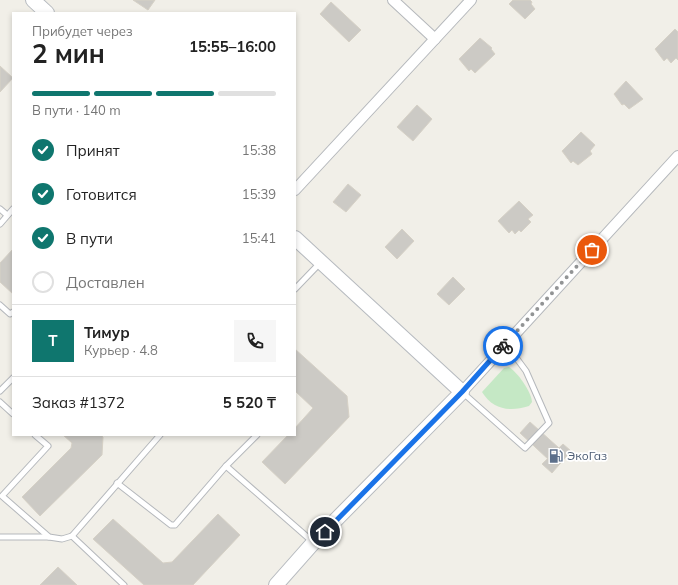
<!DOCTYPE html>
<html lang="ru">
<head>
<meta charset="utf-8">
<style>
	:root { --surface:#fff; --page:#f6f6f6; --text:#222; --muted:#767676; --line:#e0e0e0; --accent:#0f766e }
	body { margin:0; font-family:Mulish,sans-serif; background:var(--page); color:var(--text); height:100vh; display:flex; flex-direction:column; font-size:15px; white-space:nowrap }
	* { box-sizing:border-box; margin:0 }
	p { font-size:13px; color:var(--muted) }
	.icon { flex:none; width:22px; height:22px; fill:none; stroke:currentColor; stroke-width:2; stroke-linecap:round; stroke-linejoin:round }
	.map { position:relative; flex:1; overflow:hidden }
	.sheet { position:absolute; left:12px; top:12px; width:284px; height:424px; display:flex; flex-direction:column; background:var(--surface); border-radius:0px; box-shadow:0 2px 6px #0003 }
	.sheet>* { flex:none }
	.pin { position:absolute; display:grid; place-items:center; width:34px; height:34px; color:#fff; margin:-17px; border:2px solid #fff; border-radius:50%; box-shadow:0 1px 4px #0007 }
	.courier { position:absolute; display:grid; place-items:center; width:40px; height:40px; margin:-20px; border:3px solid #1a73e8; border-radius:50%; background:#fff; color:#222; box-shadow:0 1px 5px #0007 }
	.headline em { font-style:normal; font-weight:700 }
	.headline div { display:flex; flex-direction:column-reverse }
	.headline { display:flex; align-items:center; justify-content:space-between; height:68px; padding:0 20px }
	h1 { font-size:26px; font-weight:700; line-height:30px }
	.bar { display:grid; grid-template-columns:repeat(4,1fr); gap:6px 4px; align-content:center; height:48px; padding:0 20px }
	.bar i { height:5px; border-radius:3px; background:var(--line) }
	.bar .active { background:var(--accent) }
	.bar p { grid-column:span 4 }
	.line { display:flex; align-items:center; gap:10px; padding:0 20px; border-top:1px solid var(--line) }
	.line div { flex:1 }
	.round { display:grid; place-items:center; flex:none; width:42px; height:42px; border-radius:0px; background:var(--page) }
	ol { padding:0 20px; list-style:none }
	li { display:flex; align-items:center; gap:12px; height:44px }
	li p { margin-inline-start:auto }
	li .icon { padding:4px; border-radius:50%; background:var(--accent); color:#fff; stroke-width:4 }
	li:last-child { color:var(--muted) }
	li i { width:22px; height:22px; border:2px solid var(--line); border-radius:50% }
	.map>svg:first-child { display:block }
</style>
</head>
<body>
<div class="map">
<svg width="678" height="585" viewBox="0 0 678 585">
	<rect width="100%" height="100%" fill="#f1efe8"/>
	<path fill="#c5e8c5" d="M509,367C518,373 531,391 532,402L529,406C510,412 493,410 482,392L504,368Z"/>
	<g fill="#cccac5" stroke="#d6d1c6">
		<path d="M133,0H155L148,10Z"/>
		<path d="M513,0H530L532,2L531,4L535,9L525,19L509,4Z"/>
		<path d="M331,2L361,30L349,42L320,14Z"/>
		<path d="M675,29L678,32V60L676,58L671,63L667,58L664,61L655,49Z"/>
		<path d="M480,38L492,48L491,49L495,54L475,73L471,69L469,71L459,59Z"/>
		<path d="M0,66L13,78L0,92Z"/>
		<path d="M626,81L643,99L629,109L624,104L622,105L614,94Z"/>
		<path d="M417,105L432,119L413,141L397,127Z"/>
		<path d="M581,132L595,145L590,151L592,154L578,165L573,161L571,163L562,151Z"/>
		<path d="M348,184L361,195L346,212L333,202Z"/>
		<path d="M519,201L533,215L528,219L531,222L521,232L519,230L515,234L512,230L509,233L498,221Z"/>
		<path d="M402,229L414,241L397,259L385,247Z"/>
		<path d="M13,249V294L0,282V263Z"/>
		<path d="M453,277L465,289L449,305L437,294Z"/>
		<path d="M295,349L347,396L349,417L285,484L262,462L288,435H295V428L313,408L295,391Z"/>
		<path d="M530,422L559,448L549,460L520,433Z"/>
		<path d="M63,435H101L103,437L102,455L40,516L22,497L71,448L72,443Z"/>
		<path d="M563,444L571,451L552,473L542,464Z"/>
		<path d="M218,514L240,535L193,585H144L93,539L113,519L163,563L172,562Z"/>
		<path d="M58,567L77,585H40Z"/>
	</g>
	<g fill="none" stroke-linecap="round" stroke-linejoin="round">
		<defs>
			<g id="lane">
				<path d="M0,209L7,215"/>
				<path d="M0,224L13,209"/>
				<path d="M295,289L320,263"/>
				<path d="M0,305L10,314L13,312"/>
				<path d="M0,391L13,378"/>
				<path d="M462,392L525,448L549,423L526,371L506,344"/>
				<path d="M0,402L13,414"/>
				<path d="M35,435L48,446L2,496L49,537L62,539L72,536L160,435"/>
				<path d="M226,466L313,542"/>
				<path d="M117,483L171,525H175L226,466L257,435"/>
				<path d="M72,536L124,585"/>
				<path d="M0,537H49"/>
			</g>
			<g id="street">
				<path d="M393,0L435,39"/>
				<path d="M295,190L471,0"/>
				<path d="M462,392L678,156"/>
			</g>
			<g id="secondary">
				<path d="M33,0L47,13"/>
				<path d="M276,585L314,542L462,392L295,238"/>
			</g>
		</defs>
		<use href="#lane" stroke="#b5b8bc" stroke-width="7"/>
		<use href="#street" stroke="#b5b8bc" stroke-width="12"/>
		<use href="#secondary" stroke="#b6babf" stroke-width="16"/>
		<use href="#lane" stroke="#fff" stroke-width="5"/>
		<use href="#street" stroke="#fff" stroke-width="10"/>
		<use href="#secondary" stroke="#fff" stroke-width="14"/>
	</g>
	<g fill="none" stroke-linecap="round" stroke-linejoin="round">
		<path stroke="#929495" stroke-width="4" stroke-dasharray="0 7.2" d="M503,346L592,250"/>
		<path stroke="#1a73e8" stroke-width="5" d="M325,532L462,392L503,346"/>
	</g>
	<defs>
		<symbol id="fuel-bare" viewBox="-9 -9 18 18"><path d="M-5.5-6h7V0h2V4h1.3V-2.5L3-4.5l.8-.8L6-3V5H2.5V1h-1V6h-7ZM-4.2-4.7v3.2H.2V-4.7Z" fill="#5c6f8a" stroke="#fff" stroke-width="2.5" paint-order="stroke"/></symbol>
	</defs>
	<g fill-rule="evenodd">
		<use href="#fuel-bare" x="546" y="446" width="20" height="20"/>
	</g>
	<g text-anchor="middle" stroke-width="3.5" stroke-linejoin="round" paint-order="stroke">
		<g font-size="12" fill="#4e5e75" stroke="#fff" text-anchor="start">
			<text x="567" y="460">ЭкоГаз</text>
		</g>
	</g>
</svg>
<div class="pin" style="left:592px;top:250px;background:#ea580c"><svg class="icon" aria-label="bag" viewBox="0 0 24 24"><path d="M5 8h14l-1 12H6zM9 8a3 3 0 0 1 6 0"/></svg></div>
<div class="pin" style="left:325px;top:532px;background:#1f2937"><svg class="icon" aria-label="home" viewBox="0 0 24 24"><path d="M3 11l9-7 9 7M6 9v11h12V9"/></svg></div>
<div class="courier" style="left:503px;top:346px"><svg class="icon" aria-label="bike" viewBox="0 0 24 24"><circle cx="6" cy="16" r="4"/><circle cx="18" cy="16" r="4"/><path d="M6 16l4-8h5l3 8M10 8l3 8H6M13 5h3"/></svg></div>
<section class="sheet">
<div class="headline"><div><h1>2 мин</h1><p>Прибудет через</p></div><em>15:55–16:00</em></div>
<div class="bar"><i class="active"></i><i class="active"></i><i class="active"></i><i></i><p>В пути · 140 m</p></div>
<ol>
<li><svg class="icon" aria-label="check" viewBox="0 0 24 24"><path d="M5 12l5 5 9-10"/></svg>Принят<p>15:38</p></li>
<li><svg class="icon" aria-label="check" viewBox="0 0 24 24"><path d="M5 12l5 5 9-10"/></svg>Готовится<p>15:39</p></li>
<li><svg class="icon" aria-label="check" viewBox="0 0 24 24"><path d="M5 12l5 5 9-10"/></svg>В пути<p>15:41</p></li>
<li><i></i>Доставлен</li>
</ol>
<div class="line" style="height:72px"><b class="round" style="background:var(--accent);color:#fff">Т</b><div><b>Тимур</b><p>Курьер · 4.8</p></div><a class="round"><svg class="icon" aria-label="phone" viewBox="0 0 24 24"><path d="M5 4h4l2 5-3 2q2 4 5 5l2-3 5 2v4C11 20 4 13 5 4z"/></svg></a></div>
<div class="line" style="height:52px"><div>Заказ #1372</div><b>5 520 ₸</b></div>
</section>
</div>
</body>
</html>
